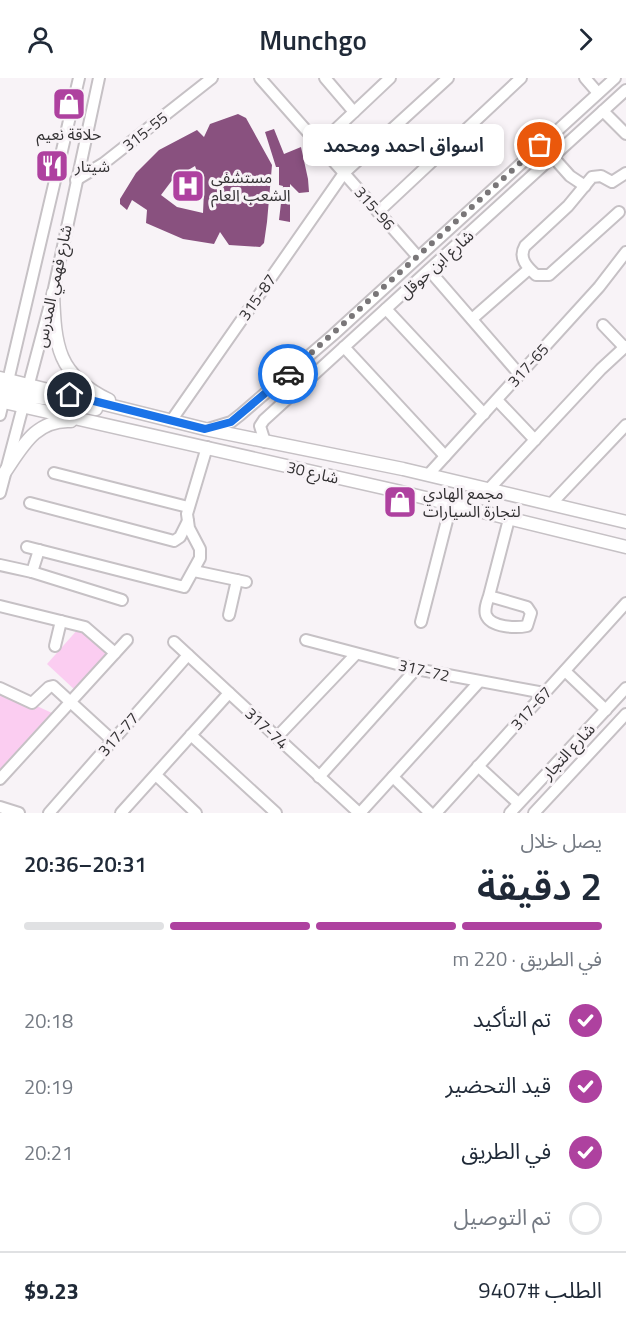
<!DOCTYPE html>
<html lang="ar">
<head>
<meta charset="utf-8">
<style>
	:root { --surface:#fff; --page:#f2f2f3; --text:#1f2937; --muted:#747a83; --line:#e0e1e3; --accent:#ae419f }
	body { margin:0; font-family:"Titillium Web","Noto Sans Arabic",sans-serif; background:var(--page); color:var(--text); direction:rtl; height:100vh; display:flex; flex-direction:column; font-size:22px; white-space:nowrap }
	* { box-sizing:border-box; margin:0 }
	p { font-size:20px; color:var(--muted) }
	.icon { flex:none; width:33px; height:33px; fill:none; stroke:currentColor; stroke-width:2; stroke-linecap:round; stroke-linejoin:round }
	.map { position:relative; height:735px; overflow:hidden; direction:ltr }
	.side { display:flex; flex-direction:column; background:var(--surface); flex:1 }
	.side>* { flex:none }
	.pin { position:absolute; display:grid; place-items:center; width:51px; height:51px; color:#fff; margin:-26px; border:3px solid #fff; border-radius:50%; box-shadow:0 2px 6px #0007 }
	.courier { position:absolute; display:grid; place-items:center; width:60px; height:60px; margin:-30px; border:4px solid #1a73e8; border-radius:50%; background:#fff; color:#222; box-shadow:0 2px 8px #0007 }
	.bubble { position:absolute; height:42px; border-radius:9px; background:var(--surface); box-shadow:0 3px 9px #0003; font-size:20px; font-weight:600; line-height:42px; text-align:center; direction:rtl }
	.summary em { font-style:normal; font-weight:600 }
	.summary div { display:flex; flex-direction:column-reverse }
	.summary { display:flex; align-items:center; justify-content:space-between; height:102px; padding:0 24px }
	h1 { font-size:39px; font-weight:600; line-height:45px }
	.bar { display:grid; grid-template-columns:repeat(4,1fr); gap:9px 6px; align-content:center; height:72px; padding:0 24px }
	.bar i { height:8px; border-radius:4px; background:var(--line) }
	.bar .on { background:var(--accent) }
	.bar p { grid-column:span 4 }
	.line { display:flex; align-items:center; gap:15px; padding:0 24px; border-top:2px solid var(--line) }
	.line div { flex:1 }
	ol { padding:0 24px; list-style:none }
	li { display:flex; align-items:center; gap:18px; height:66px }
	li p { margin-inline-start:auto }
	li .icon { padding:6px; border-radius:50%; background:var(--accent); color:#fff; stroke-width:4 }
	li:last-child { color:var(--muted) }
	li i { width:33px; height:33px; border:3px solid var(--line); border-radius:50% }
	header { display:flex; justify-content:space-between; align-items:center; height:78px; padding:0 24px; background:var(--surface); font-size:27px; font-weight:600 }
	.map>svg:first-child { display:block }
</style>
</head>
<body>
<header><svg class="icon" aria-label="forward" viewBox="0 0 24 24"><path d="M9 5l7 7-7 7"/></svg>Munchgo<svg class="icon" aria-label="person" viewBox="0 0 24 24"><circle cx="12" cy="8" r="4"/><path d="M4 21q1-7 8-7t8 7"/></svg></header>
<div class="map">
<svg width="626" height="735" viewBox="0 0 626 735">
	<rect width="100%" height="100%" fill="#f8f3f7"/>
	<g fill="#fbcdf1">
		<path d="M79,550L108,575L75,612L47,586Z"/>
		<path d="M0,611L52,635L0,691Z"/>
	</g>
	<g fill="#89517f" fill-rule="evenodd">
		<path d="M238,36L246,40L272,87L267,144L264,165L260,169L229,167L220,154L214,166L183,161L146,145L147,132L132,122L127,132L120,126V121L136,95L159,72L197,52L204,59L210,46ZM195,88L204,113L203,135L177,129L161,117L173,101Z"/>
		<path d="M274,51L284,76L301,69L308,101L309,114L299,115L290,106V144L279,142L283,108L279,107V89H276L265,54Z"/>
	</g>
	<g fill="none" stroke-linecap="round" stroke-linejoin="round">
		<defs>
			<g id="minor">
				<path d="M260,0L418,179"/>
				<path d="M325,0L354,34"/>
				<path d="M585,0L598,15"/>
				<path d="M603,33L626,56"/>
				<path d="M319,67L390,0"/>
				<path d="M553,79L570,98L585,108"/>
				<path d="M76,102L104,85L212,0"/>
				<path d="M378,134L521,0"/>
				<path d="M619,134L549,197H536C527,189 518,180 525,168L568,128L592,99L601,98L612,104L626,95"/>
				<path d="M429,192L520,297"/>
				<path d="M386,231L484,336"/>
				<path d="M472,241L529,191"/>
				<path d="M603,247L624,269"/>
				<path d="M344,269L445,378"/>
				<path d="M497,322L535,362"/>
				<path d="M0,337L79,0"/>
				<path d="M171,343L344,95L448,0"/>
				<path d="M208,351L231,344L240,337L333,257L615,0"/>
				<path d="M265,364L260,348L264,342L626,12"/>
				<path d="M54,395L188,429"/>
				<path d="M428,397L599,209L626,174"/>
				<path d="M489,411L601,291L626,268"/>
				<path d="M0,415L53,215L99,0"/>
				<path d="M30,425L174,463L180,459L188,443"/>
				<path d="M551,426L626,347"/>
				<path d="M27,469L184,509L200,480V471L189,450L187,436L207,369"/>
				<path d="M0,487L32,494L122,522"/>
				<path d="M194,493L246,504"/>
				<path d="M32,494L39,472"/>
				<path d="M489,518L527,529L531,535L527,548C517,550 491,550 486,537C484,531 487,524 489,518L509,441"/>
				<path d="M0,528L85,549L115,575"/>
				<path d="M229,537L237,502"/>
				<path d="M421,544L451,427"/>
				<path d="M306,562L416,591L544,615"/>
				<path d="M174,564L359,735"/>
				<path d="M55,568L61,543"/>
				<path d="M565,593L606,632"/>
				<path d="M0,610L32,625L49,609L53,608L113,663"/>
				<path d="M191,657L276,735"/>
				<path d="M277,659L356,576"/>
				<path d="M478,688L518,725"/>
				<path d="M156,697L196,735"/>
				<path d="M319,699L416,591"/>
				<path d="M393,699L430,735"/>
				<path d="M0,701L127,562"/>
				<path d="M0,729L19,735"/>
				<path d="M49,735L188,577"/>
				<path d="M121,735L229,615"/>
				<path d="M360,735L479,604"/>
				<path d="M436,735L626,525"/>
				<path d="M510,735L626,610"/>
				<path d="M534,735L626,636"/>
			</g>
			<g id="major">
				<path d="M53,215C55,268 57,297 109,322"/>
				<path d="M0,300L205,351L403,391L626,444"/>
				<path d="M0,312L24,310"/>
				<path d="M0,323L397,413L626,469"/>
				<path d="M5,323C32,312 68,326 96,331"/>
				<path d="M5,394C22,369 36,341 71,343"/>
			</g>
		</defs>
		<use href="#minor" stroke="#c6c1c5" stroke-width="14"/>
		<use href="#major" stroke="#c6c1c5" stroke-width="15"/>
		<use href="#minor" stroke="#fff" stroke-width="10"/>
		<use href="#major" stroke="#fff" stroke-width="12"/>
	</g>
	<g fill="none" stroke-linecap="round" stroke-linejoin="round">
		<path stroke="#797678" stroke-width="6" stroke-dasharray="0 10.8" d="M288,296L540,67"/>
		<path stroke="#1a73e8" stroke-width="8" d="M70,317L205,351L231,344L288,296"/>
	</g>
	<defs>
		<symbol id="shop-square" viewBox="-11 -11 22 22"><rect x="-9" y="-9" width="18" height="18" rx="4" fill="#ae419f" stroke="#f8f3f7"/><path d="M-5-2.5h2.3a2.7 3.5 0 0 1 5.4 0H5L5.5 6h-11ZM-1.5-2.5h3a1.5 2.3 0 0 0-3 0Z" fill="#fff"/></symbol>
		<symbol id="restaurant-square" viewBox="-11 -11 22 22"><rect x="-9" y="-9" width="18" height="18" rx="4" fill="#ae419f" stroke="#f8f3f7"/><path d="M-5-6h1v4h1v-4h1v4h1v-4h1v5L-1.5 .5V6h-2V.5L-5-1ZM5-6V6H3V1.5H1.5Q1.5-4 5-6Z" fill="#fff"/></symbol>
		<symbol id="hospital-square" viewBox="-11 -11 22 22"><rect x="-9" y="-9" width="18" height="18" rx="4" fill="#ae419f" stroke="#f8f3f7"/><path d="M-5-5h3v3.5h4V-5h3V5h-3V1.5h-4V5h-3Z" fill="#fff"/></symbol>
	</defs>
	<g fill-rule="evenodd">
		<use href="#shop-square" x="50" y="7" width="38" height="38"/>
		<use href="#restaurant-square" x="33" y="69" width="38" height="38"/>
		<use href="#hospital-square" x="169" y="89" width="38" height="38"/>
		<use href="#shop-square" x="381" y="405" width="38" height="38"/>
	</g>
	<g text-anchor="middle" stroke-width="6" stroke-linejoin="round" paint-order="stroke">
		<g font-size="16" fill="#343234" stroke="#f8f3f7">
			<text transform="translate(145 53) rotate(-38)" y="6">315-55</text>
			<text transform="translate(375 130) rotate(49)" y="6">315-96</text>
			<text transform="translate(436 186) rotate(-42)" y="6">شارع ابن حوقل</text>
			<text transform="translate(53 208) rotate(-78)" y="6">شارع فهمي المدرس</text>
			<text transform="translate(257 219) rotate(-55)" y="6">315-87</text>
			<text transform="translate(528 287) rotate(-48)" y="6">317-65</text>
			<text transform="translate(313 394) rotate(13)" y="6">شارع 30</text>
			<text transform="translate(424 592) rotate(13)" y="6">317-72</text>
			<text transform="translate(531 630) rotate(-48)" y="6">317-67</text>
			<text transform="translate(267 650) rotate(43)" y="6">317-74</text>
			<text transform="translate(118 656) rotate(-49)" y="6">317-77</text>
			<text transform="translate(568 673) rotate(-47)" y="6">شارع التجار</text>
		</g>
		<g font-size="16" fill="#343234" stroke="#f8f3f7" text-anchor="start">
			<text x="69" y="62" text-anchor="middle">حلاقة نعيم</text>
			<text x="75" y="94">شيتار</text>
			<text x="211" y="105">مستشفى<tspan x="211" dy="18">الشعب العام</tspan></text>
			<text x="423" y="421">مجمع الهادي<tspan x="423" dy="18">لتجارة السيارات</tspan></text>
		</g>
	</g>
</svg>
<div class="pin" style="left:540px;top:67px;background:#ea580c"><svg class="icon" aria-label="bag" viewBox="0 0 24 24"><path d="M5 8h14l-1 12H6zM9 8a3 3 0 0 1 6 0"/></svg></div>
<div class="pin" style="left:70px;top:317px;background:#1f2937"><svg class="icon" aria-label="home" viewBox="0 0 24 24"><path d="M3 11l9-7 9 7M6 9v11h12V9"/></svg></div>
<div class="courier" style="left:288px;top:296px"><svg class="icon" aria-label="car" viewBox="0 0 24 24"><path d="M5 17H2v-5l4-1 3-4h7l3 4 3 1v5h-3M9 17h6M6 11h13"/><circle cx="7" cy="17" r="2"/><circle cx="17" cy="17" r="2"/></svg></div>
<div class="bubble" style="left:303px;top:46px;width:201px">اسواق احمد ومحمد</div>
</div>
<section class="side">
<div class="summary"><div><h1>2 دقيقة</h1><p>يصل خلال</p></div><em>20:31–20:36</em></div>
<div class="bar"><i class="on"></i><i class="on"></i><i class="on"></i><i></i><p>في الطريق · 220 m</p></div>
<ol>
<li><svg class="icon" aria-label="check" viewBox="0 0 24 24"><path d="M5 12l5 5 9-10"/></svg>تم التأكيد<p>20:18</p></li>
<li><svg class="icon" aria-label="check" viewBox="0 0 24 24"><path d="M5 12l5 5 9-10"/></svg>قيد التحضير<p>20:19</p></li>
<li><svg class="icon" aria-label="check" viewBox="0 0 24 24"><path d="M5 12l5 5 9-10"/></svg>في الطريق<p>20:21</p></li>
<li><i></i>تم التوصيل</li>
</ol>
<div class="line" style="height:78px"><div>الطلب #9407</div><b>$9.23</b></div>
</section>
</body>
</html>
